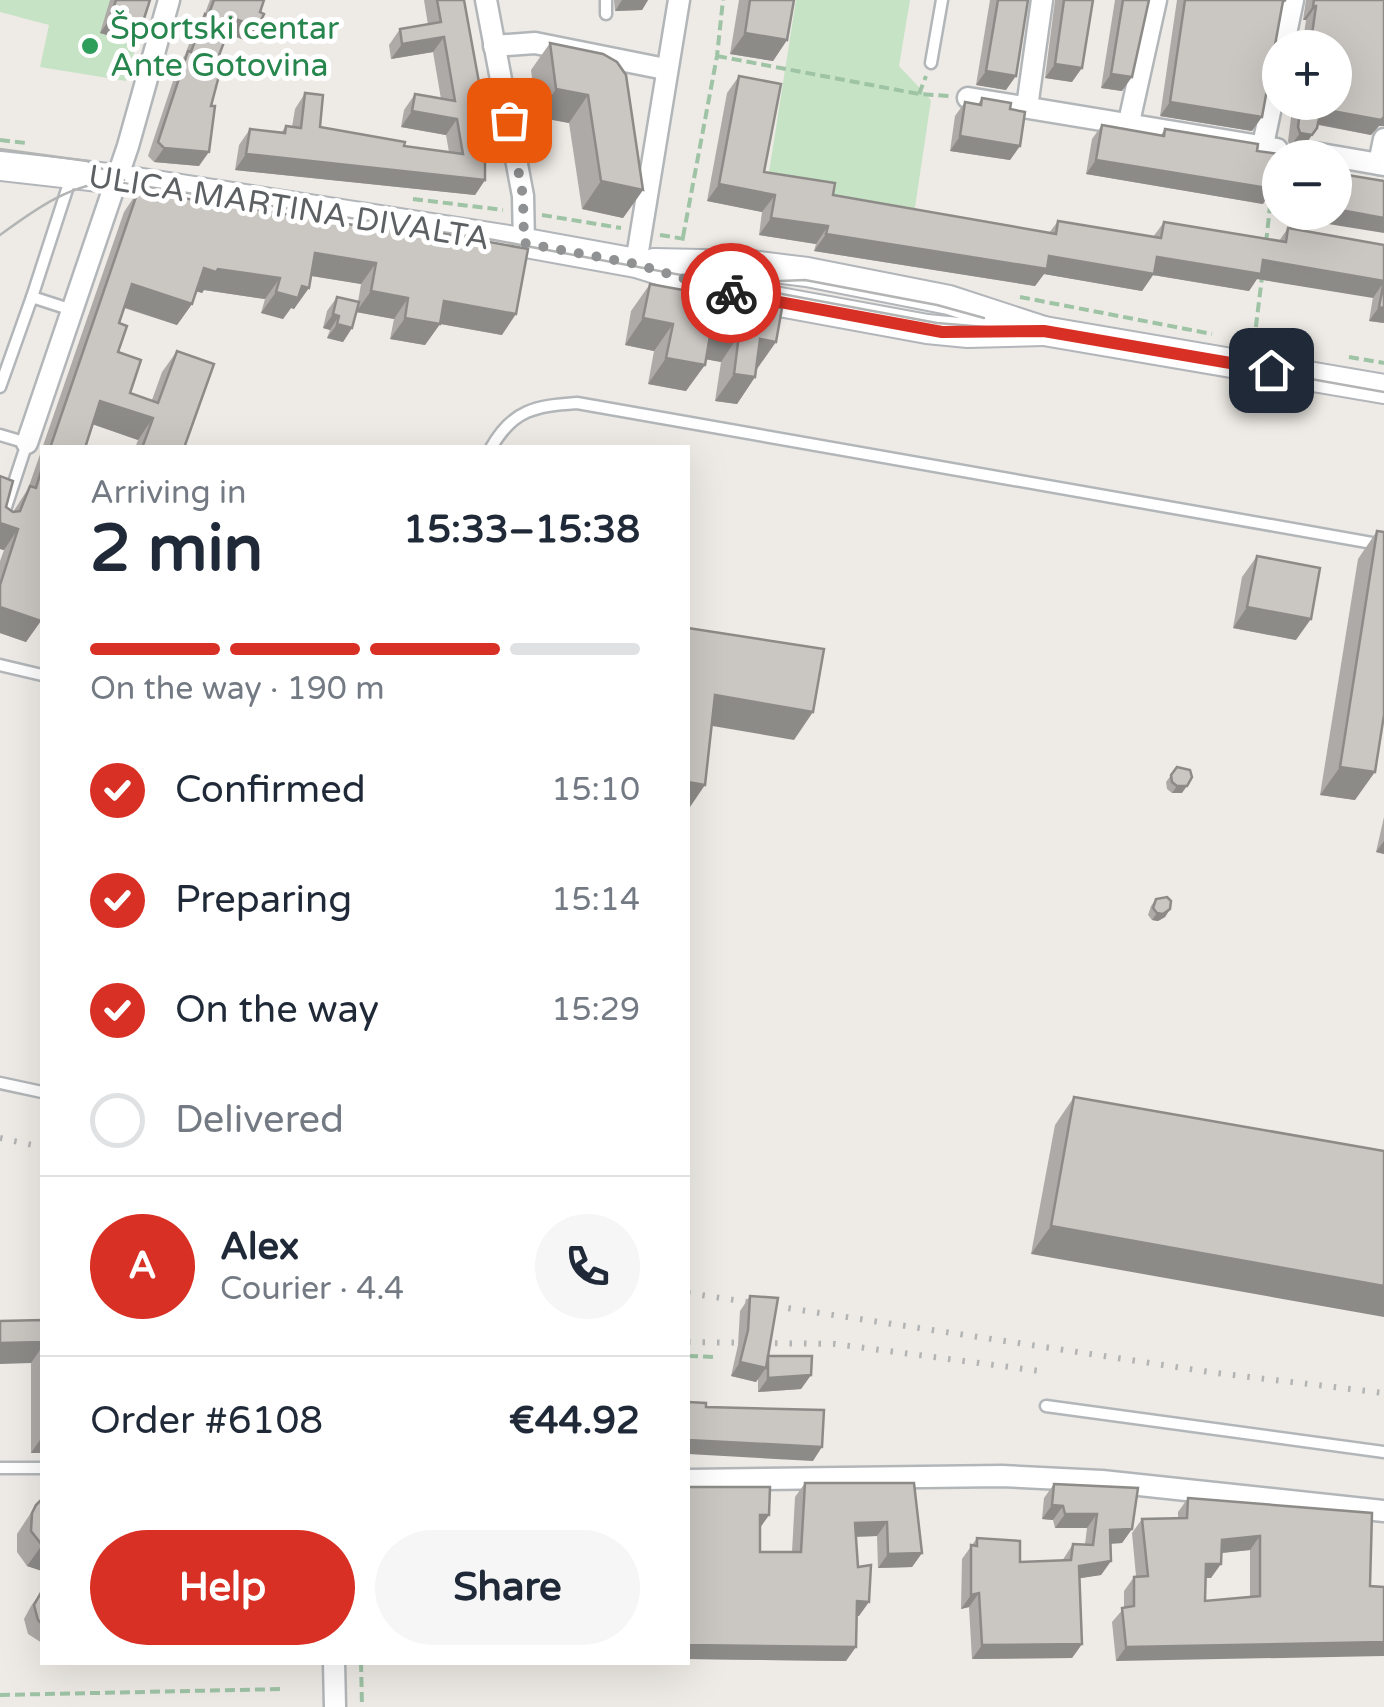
<!DOCTYPE html>
<html lang="en">
<head>
<meta charset="utf-8">
<style>
	:root { --surface:#fff; --page:#f6f6f7; --text:#1f2937; --muted:#747a83; --line:#e0e1e3; --accent:#d93025 }
	body { margin:0; font-family:"Varela Round",sans-serif; background:var(--page); color:var(--text); height:100vh; display:flex; flex-direction:column; font-size:38px; white-space:nowrap }
	* { box-sizing:border-box; margin:0 }
	p { font-size:32px; color:var(--muted) }
	.icon { flex:none; width:55px; height:55px; fill:none; stroke:currentColor; stroke-width:2; stroke-linecap:round; stroke-linejoin:round }
	.map { position:relative; flex:1; overflow:hidden }
	.side { position:absolute; left:40px; top:445px; width:650px; height:1220px; display:flex; flex-direction:column; background:var(--surface); border-radius:0px; box-shadow:0 10px 40px #0002 }
	.side>* { flex:none }
	.fabs { position:absolute; left:1262px; top:30px; display:grid; gap:20px }
	.fabs a { display:grid; place-items:center; width:90px; height:90px; border-radius:50%; background:var(--surface); box-shadow:0 10px 40px #0002; font-size:50px }
	.pin { position:absolute; display:grid; place-items:center; width:85px; height:85px; color:#fff; margin:-42px; border-radius:20px; box-shadow:0 5px 15px #0006 }
	.courier { position:absolute; display:grid; place-items:center; width:100px; height:100px; margin:-50px; border:8px solid #d93025; border-radius:50%; background:#fff; color:#222; box-shadow:0 2px 12px #0007 }
	.summary em { font-style:normal; font-weight:700 }
	.summary div { display:flex; flex-direction:column-reverse }
	.summary { display:flex; align-items:center; justify-content:space-between; height:170px; padding:0 50px }
	h1 { font-size:65px; font-weight:700; line-height:75px }
	.bar { display:grid; grid-template-columns:repeat(4,1fr); gap:15px 10px; align-content:center; height:120px; padding:0 50px }
	.bar i { height:12px; border-radius:8px; background:var(--line) }
	.bar .current { background:var(--accent) }
	.bar p { grid-column:span 4 }
	.line { display:flex; align-items:center; gap:25px; padding:0 50px; border-top:2px solid var(--line) }
	.line div { flex:1 }
	.round { display:grid; place-items:center; flex:none; width:105px; height:105px; border-radius:52px; background:var(--page) }
	ol { padding:0 50px; list-style:none }
	li { display:flex; align-items:center; gap:30px; height:110px }
	li p { margin-inline-start:auto }
	li .icon { padding:10px; border-radius:50%; background:var(--accent); color:#fff; stroke-width:4 }
	li:last-child { color:var(--muted) }
	li i { width:55px; height:55px; border:5px solid var(--line); border-radius:50% }
	.button { display:flex; gap:20px; margin-top:auto; padding:20px 50px }
	.button a { flex:1; height:115px; border-radius:60px; background:var(--accent); color:#fff; font-size:40px; font-weight:700; line-height:115px; text-align:center }
	.button a+a { background:var(--page); color:var(--text) }
	.map>svg:first-child { display:block }
</style>
</head>
<body>
<div class="map">
<svg width="1384" height="1707" viewBox="0 0 1384 1707">
	<rect width="100%" height="100%" fill="#eeebe6"/>
	<g fill="#c7e3c5">
		<path d="M0,0H149L126,81L40,67L49,25L0,12Z"/>
		<path d="M796,0H910L899,66L931,100L914,214L766,191Z"/>
	</g>
	<g fill="none" stroke-linecap="round" stroke-linejoin="round">
		<defs>
			<g id="lane">
				<path d="M606,0V14"/>
				<path d="M931,63L942,0"/>
				<path d="M32,297L72,174"/>
				<path d="M0,387L32,297L72,310"/>
				<path d="M0,435L27,443L0,525"/>
				<path d="M491,448C513,409 536,406 577,403L1384,545"/>
				<path d="M0,665L42,675"/>
				<path d="M0,1083L42,1092"/>
				<path d="M1046,1406L1384,1452"/>
				<path d="M0,1468H42"/>
			</g>
			<g id="street">
				<path d="M486,0L523,196L524,243"/>
				<path d="M494,46L535,43L665,69"/>
				<path d="M1283,48L1293,0"/>
				<path d="M968,98L1277,149"/>
				<path d="M1027,107L1042,0"/>
				<path d="M1129,122L1156,0"/>
				<path d="M1263,145L1280,64"/>
				<path d="M1315,153L1384,165"/>
				<path d="M1379,164L1384,139"/>
				<path d="M636,263L679,0"/>
				<path d="M27,443L128,146L169,0"/>
				<path d="M688,1480L1002,1476L1102,1481L1384,1511"/>
				<path d="M334,1662L335,1707"/>
			</g>
			<g id="secondary">
				<path d="M0,166L117,179L515,241L636,263L736,294L927,329L968,333L1044,331"/>
				<path d="M654,263L750,265L807,272L949,300L1044,331L1384,389"/>
			</g>
		</defs>
		<use href="#lane" stroke="#b3b6b9" stroke-width="15"/>
		<use href="#street" stroke="#b3b6b9" stroke-width="25"/>
		<use href="#secondary" stroke="#b2b5b9" stroke-width="32"/>
		<g stroke="#9ec3a5" stroke-width="4" stroke-dasharray="10 5" stroke-linecap="butt">
			<path d="M717,56L919,94L949,96"/>
			<path d="M919,94L926,76"/>
			<path d="M0,140L26,143"/>
			<path d="M413,199L503,210"/>
			<path d="M542,215L621,228"/>
			<path d="M660,235L685,239"/>
			<path d="M683,237L717,56L723,0"/>
			<path d="M1266,243L1272,188"/>
			<path d="M1020,297L1212,334"/>
			<path d="M1254,342L1262,277"/>
			<path d="M1349,357L1384,363"/>
			<path d="M688,1356L715,1357"/>
			<path d="M361,1662L362,1707"/>
			<path d="M0,1695L283,1689"/>
		</g>
		<use href="#lane" stroke="#fff" stroke-width="10"/>
		<use href="#street" stroke="#fff" stroke-width="20"/>
		<use href="#secondary" stroke="#fff" stroke-width="28"/>
		<g stroke="#b3b4b4" stroke-width="2.5">
			<path d="M0,149L87,161L124,180"/>
			<path d="M0,235C34,210 72,182 116,182L494,240L937,323L1032,331"/>
			<path d="M759,282L805,280L937,305L984,318"/>
			<path d="M1018,327L1384,392"/>
		</g>
		<g stroke="#b3b4b4" stroke-width="6" stroke-dasharray="2.5 12" stroke-linecap="butt">
			<path d="M0,1138L42,1147"/>
			<path d="M688,1293L1216,1373L1384,1393"/>
			<path d="M688,1342L835,1344L1047,1372"/>
		</g>
	</g>
	<g fill="#aeaaa7" fill-rule="evenodd">
		<path d="M110,0H150L131,42L100,33Z"/>
		<path d="M210,0H264L260,12L258,27L249,42L227,33L215,66L211,106L199,166L154,162L148,156L178,66L185,55L195,28L204,16Z"/>
		<path d="M424,0H464L480,88L477,92L485,180L475,195L235,170L239,145L250,129L281,133L286,126L292,127L295,109L305,93L320,127L404,146L449,152L446,135L401,127L404,110L415,94L441,99L433,52L391,59L389,45L400,29L428,25Z"/>
		<path d="M614,0H648L642,10L615,11Z"/>
		<path d="M739,0H794L787,40L773,61L730,54Z"/>
		<path d="M990,0H1028L1006,90L976,85Z"/>
		<path d="M1055,0H1093L1072,82L1045,78Z"/>
		<path d="M1115,0H1149L1122,91L1101,88Z"/>
		<path d="M1177,0H1286L1282,6L1252,131L1160,116Z"/>
		<path d="M1306,0H1384L1379,126L1371,135L1318,125L1317,128L1302,149L1290,147L1288,141L1293,102H1335V48H1302L1306,20H1303Z"/>
		<path d="M550,43L626,75L643,190L623,218L582,209L569,123L537,117L531,70Z"/>
		<path d="M739,76L764,172L833,195L1049,233L1058,221L1153,237L1164,222L1279,241L1288,228L1384,245V323L1369,321L1373,297L1257,279L1249,291L1153,275L1142,291L1044,274L1035,286L814,251L816,244L759,235L762,212L707,201L727,93Z"/>
		<path d="M982,98L1010,109L1020,146L1010,160L950,151L955,116L965,102L978,104Z"/>
		<path d="M1102,125L1161,135L1165,129L1257,151L1263,204L1086,174L1092,139Z"/>
		<path d="M138,191L370,227L374,221L502,335L440,324L425,345L390,339L394,319L356,312L352,328L343,342L327,338L330,330L323,328L327,311L337,297L358,302L361,284L311,276L294,309L291,308L283,319L261,313L265,299L204,290L202,293L196,291L192,304L177,325L124,308L119,323L118,352L130,393L152,400L162,372L177,351L184,448H135L138,440L93,424L85,448H42V615L26,642L0,633V561L4,550L0,549V476L6,507L13,512L28,489L124,212Z"/>
		<path d="M650,284L782,308L756,369L755,377L737,404L715,401L721,362L706,359L686,391L648,384L654,351L625,345L631,311Z"/>
		<path d="M1377,531L1355,800L1320,795L1358,559Z"/>
		<path d="M1257,556L1296,640L1233,628L1242,577Z"/>
		<path d="M1177,767L1182,793H1172L1167,789L1166,782Z"/>
		<path d="M1384,817V854L1376,852Z"/>
		<path d="M1156,899L1170,909L1165,917L1158,921L1152,920L1148,915L1151,906Z"/>
		<path d="M1074,1097L1384,1151L1031,1254L1055,1125Z"/>
		<path d="M750,1296L768,1356L811,1375L801,1389L758,1392V1378L756,1382L731,1376L738,1345L740,1311Z"/>
		<path d="M42,1320V1453H31V1363Z"/>
		<path d="M805,1483H914L922,1553L912,1567L878,1568L877,1536L856,1537L859,1616H857L846,1661L688,1659V1487L769,1515L760,1528V1552H792L795,1497Z"/>
		<path d="M1054,1484L1132,1529L1122,1543L1110,1544L1111,1561L1101,1575L1080,1578L1082,1644L1072,1658L972,1659L969,1607L961,1609L962,1559L977,1538L1020,1562L1062,1561L1073,1544H1085L1087,1528H1055L1053,1520L1042,1519L1044,1498Z"/>
		<path d="M1188,1498L1370,1586L1116,1661L1112,1622L1124,1608V1591L1134,1577L1136,1576L1132,1533L1142,1519L1178,1518V1512ZM1250,1550V1597L1205,1601L1206,1578H1211L1221,1553Z"/>
		<path d="M42,1499V1571L27,1566L17,1552V1534L36,1505Z"/>
		<path d="M42,1591V1643L28,1634L24,1619L31,1606Z"/>
	</g>
	<g fill="#8d8b88">
		<path d="M622,0H648L642,10L615,11Z"/>
		<path d="M1313,6H1316L1306,20H1303Z"/>
		<path d="M233,18L258,27L249,42L224,32Z"/>
		<path d="M110,19L141,28L131,42L100,33Z"/>
		<path d="M745,33L787,40L773,61L730,54Z"/>
		<path d="M444,37L433,52L391,59L402,44Z"/>
		<path d="M1055,64L1082,68L1072,82L1045,78Z"/>
		<path d="M986,71L1016,76L1006,90L976,85Z"/>
		<path d="M1111,74L1132,77L1122,91L1101,88Z"/>
		<path d="M556,89L588,95L569,123L537,117Z"/>
		<path d="M1170,102L1262,117L1252,131L1160,116Z"/>
		<path d="M1321,109L1384,117V126H1379L1371,135L1311,123Z"/>
		<path d="M412,111L457,119L446,135L401,127Z"/>
		<path d="M1300,133L1312,135L1302,149L1290,147Z"/>
		<path d="M960,136L1020,146L1010,160L950,151Z"/>
		<path d="M164,148L209,152L199,166L154,162Z"/>
		<path d="M246,154L485,180L475,195L235,170Z"/>
		<path d="M1096,160L1273,189L1263,204L1086,174Z"/>
		<path d="M601,181L643,190L623,218L582,209Z"/>
		<path d="M719,184L775,195L762,212L707,201Z"/>
		<path d="M1335,209L1384,218V233L1291,218L1295,212H1335Z"/>
		<path d="M771,218L828,226L816,244L759,235Z"/>
		<path d="M826,234L1049,256L1157,257L1263,260L1384,282L1373,298L1257,279L1249,291L1153,275L1142,291L1044,274L1035,286L814,251Z"/>
		<path d="M315,253L376,263L361,284L300,274Z"/>
		<path d="M204,268L218,269L280,278L265,299L204,290L202,293L189,289Z"/>
		<path d="M132,284L192,304L177,325L117,305Z"/>
		<path d="M302,286L309,288L294,309L291,308L283,319L261,313L276,292Z"/>
		<path d="M371,291L408,298L394,319L356,312Z"/>
		<path d="M444,301L516,314L502,335L430,322Z"/>
		<path d="M1379,307L1384,308V323L1369,321Z"/>
		<path d="M333,314L339,316L330,330L323,328Z"/>
		<path d="M405,318L440,324L425,345L390,339Z"/>
		<path d="M643,318L673,324L654,351L625,345Z"/>
		<path d="M337,324L352,328L343,342L327,338Z"/>
		<path d="M711,330L739,335L721,362L693,357Z"/>
		<path d="M760,339L776,342L757,369L741,366Z"/>
		<path d="M666,358L705,365L686,391L648,384Z"/>
		<path d="M734,374L755,377L737,404L715,401Z"/>
		<path d="M100,401L153,418L138,440L86,422Z"/>
		<path d="M0,523L18,529L4,550L0,549Z"/>
		<path d="M0,607L41,621L26,642L0,633Z"/>
		<path d="M1247,607L1311,619L1296,640L1233,628Z"/>
		<path d="M715,695L813,712L794,740L695,723Z"/>
		<path d="M1340,767L1375,772L1355,800L1320,795Z"/>
		<path d="M688,782L705,785L688,810Z"/>
		<path d="M1177,786H1187L1182,793H1172Z"/>
		<path d="M1384,841V854L1376,852Z"/>
		<path d="M1170,909L1165,917L1158,921L1152,920L1157,913Z"/>
		<path d="M1051,1226L1384,1286V1317L1031,1254Z"/>
		<path d="M42,1342V1347L31,1363L0,1364V1343Z"/>
		<path d="M740,1362L766,1368L756,1382L731,1376Z"/>
		<path d="M811,1375L801,1389L758,1392L768,1378Z"/>
		<path d="M42,1437V1453H31Z"/>
		<path d="M688,1440L822,1447L813,1461L688,1454Z"/>
		<path d="M1052,1505L1063,1506L1053,1520L1042,1519Z"/>
		<path d="M1065,1514H1097L1087,1528H1055Z"/>
		<path d="M760,1515H769L759,1529Z"/>
		<path d="M887,1522L877,1536L845,1537L855,1523Z"/>
		<path d="M1132,1529L1122,1543L1100,1544L1110,1530Z"/>
		<path d="M1260,1536L1250,1550L1212,1554L1222,1540Z"/>
		<path d="M42,1545V1571L27,1566Z"/>
		<path d="M922,1553L912,1567L878,1568L888,1554Z"/>
		<path d="M1111,1561L1101,1575L1069,1580L1079,1566Z"/>
		<path d="M1206,1564H1221L1211,1578H1197Z"/>
		<path d="M979,1593L969,1607L961,1609L971,1595Z"/>
		<path d="M857,1601L869,1602L859,1616L847,1615Z"/>
		<path d="M1384,1642V1656L1116,1661L1126,1647Z"/>
		<path d="M1082,1644L1072,1658L972,1659L982,1645Z"/>
		<path d="M688,1645L856,1647L846,1661L688,1659Z"/>
	</g>
	<g fill="#cac6c2" stroke="#8d8b88" stroke-width="2.5" fill-rule="evenodd">
		<path d="M116,0H150L141,28L110,19Z"/>
		<path d="M214,0H264L260,12L264,14L258,27L233,18L215,66L221,68L211,106H215L209,152L164,148L158,142L188,51L191,52L205,14L208,16Z"/>
		<path d="M437,0H464L480,88H476L485,148V180L246,154L250,129L285,133L286,126L301,128L305,93L323,95L320,127L405,142L404,146L463,154L457,119L412,111L415,94L455,101L444,37L402,44L400,29L441,22Z"/>
		<path d="M750,0H794L787,40L745,33Z"/>
		<path d="M998,0H1028L1016,76L986,71Z"/>
		<path d="M1064,0H1093L1082,68L1055,64Z"/>
		<path d="M1123,0H1149L1132,77L1111,74Z"/>
		<path d="M1185,0H1286L1283,1L1262,117L1170,102Z"/>
		<path d="M1314,0H1384V117L1381,120L1321,109L1317,128L1312,135L1300,133L1298,127L1301,102H1335V48H1310L1316,6H1313Z"/>
		<path d="M550,43L603,54L617,62L626,75L643,190L601,181L588,95L556,89Z"/>
		<path d="M739,76L781,84L764,172L835,183L833,195L1056,234L1058,221L1161,238L1164,222L1286,242L1288,228L1384,245V281L1263,260L1261,274L1157,257L1154,274L1049,256L1047,269L826,234L828,226L771,218L775,195L719,184Z"/>
		<path d="M982,98L1011,103L1010,109L1025,112L1020,146L960,136L965,102L981,105Z"/>
		<path d="M1102,125L1164,136L1165,129L1258,144L1257,151L1279,154L1273,189L1096,160Z"/>
		<path d="M1335,173L1384,181V218L1335,209Z"/>
		<path d="M138,191L373,228L374,221L528,249L516,314L444,301L440,324L405,318L408,298L371,291L376,263L315,253L309,288L302,286L298,298L276,292L280,278L218,269L216,272L204,268L192,304L132,284L119,323L127,326L118,352L141,360L130,393L158,403L177,351L214,364L184,448H142L153,418L100,401L85,448H50Z"/>
		<path d="M1384,281V308L1379,307Z"/>
		<path d="M650,284L782,308L776,342L760,339L755,377L734,374L739,335L711,330L705,365L666,358L673,324L643,318Z"/>
		<path d="M337,297L359,302L352,328L337,324L339,316L333,314Z"/>
		<path d="M42,468V615L41,621L0,607V585L18,529L0,523V476L13,481L6,507L13,512L20,511L30,486L36,488Z"/>
		<path d="M1377,531L1384,532V715L1375,772L1340,767Z"/>
		<path d="M1257,556L1320,568L1311,619L1247,607Z"/>
		<path d="M688,628L824,649L813,712L715,695L705,785L688,782Z"/>
		<path d="M1177,767L1190,770L1192,777L1187,786H1177L1172,782L1171,775Z"/>
		<path d="M1167,897L1171,901L1170,909L1163,914L1157,913L1153,908L1156,899Z"/>
		<path d="M1074,1097L1384,1151V1286L1051,1226Z"/>
		<path d="M750,1296L778,1298L766,1368L740,1362L748,1330Z"/>
		<path d="M42,1320V1342L0,1343V1321Z"/>
		<path d="M768,1356H812L811,1375L768,1378Z"/>
		<path d="M688,1402L706,1403V1407L824,1410L822,1447L688,1440Z"/>
		<path d="M805,1483H914L922,1553L888,1554L887,1522L855,1523L858,1567L871,1565L869,1602L857,1601L856,1647L688,1645V1487H770L769,1515H760V1552H801Z"/>
		<path d="M1054,1484L1138,1488L1132,1529L1110,1530L1111,1561L1079,1566L1082,1644L982,1645L979,1593L971,1595V1545L977,1546V1538L1020,1541V1562L1071,1560L1073,1544L1093,1545L1097,1514H1065L1063,1506L1052,1505Z"/>
		<path d="M1188,1498L1372,1513L1370,1586L1384,1587V1642L1126,1647L1122,1608L1134,1606V1577L1148,1576L1142,1519L1187,1518ZM1260,1536V1596L1205,1601L1206,1564H1221L1222,1540Z"/>
		<path d="M42,1499V1545L31,1531L32,1513L36,1505Z"/>
		<path d="M42,1591V1624L38,1620L34,1605Z"/>
	</g>
	<g fill="none" stroke-linecap="round" stroke-linejoin="round">
		<path stroke="#909192" stroke-width="10" stroke-dasharray="0 18" d="M509,120L523,196L524,243L636,264L731,293"/>
		<path stroke="#d93025" stroke-width="12" d="M731,293L942,332L1044,331L1271,370"/>
	</g>
	<circle fill="#2e9e5b" stroke="#fff" stroke-width="4" cx="90" cy="46" r="10"/>
	<g text-anchor="middle" stroke-width="10" stroke-linejoin="round" paint-order="stroke">
		<g font-size="32" fill="#27864d" stroke="#fff" text-anchor="start">
			<text x="110" y="39">Športski centar<tspan x="110" dy="37">Ante Gotovina</tspan></text>
		</g>
		<g font-size="32" fill="#5d6164" stroke="#fff">
			<text transform="translate(289 207) rotate(9)" y="11">ULICA MARTINA DIVALTA</text>
		</g>
	</g>
</svg>
<div class="fabs">
<a>+</a>
<a>−</a>
</div>
<div class="pin" style="left:509px;top:120px;background:#ea580c"><svg class="icon" aria-label="bag" viewBox="0 0 24 24"><path d="M5 8h14l-1 12H6zM9 8a3 3 0 0 1 6 0"/></svg></div>
<div class="pin" style="left:1271px;top:370px;background:#1f2937"><svg class="icon" aria-label="home" viewBox="0 0 24 24"><path d="M3 11l9-7 9 7M6 9v11h12V9"/></svg></div>
<div class="courier" style="left:731px;top:293px"><svg class="icon" aria-label="bike" viewBox="0 0 24 24"><circle cx="6" cy="16" r="4"/><circle cx="18" cy="16" r="4"/><path d="M6 16l4-8h5l3 8M10 8l3 8H6M13 5h3"/></svg></div>
<section class="side">
<div class="summary"><div><h1>2 min</h1><p>Arriving in</p></div><em>15:33–15:38</em></div>
<div class="bar"><i class="current"></i><i class="current"></i><i class="current"></i><i></i><p>On the way · 190 m</p></div>
<ol>
<li><svg class="icon" aria-label="check" viewBox="0 0 24 24"><path d="M5 12l5 5 9-10"/></svg>Confirmed<p>15:10</p></li>
<li><svg class="icon" aria-label="check" viewBox="0 0 24 24"><path d="M5 12l5 5 9-10"/></svg>Preparing<p>15:14</p></li>
<li><svg class="icon" aria-label="check" viewBox="0 0 24 24"><path d="M5 12l5 5 9-10"/></svg>On the way<p>15:29</p></li>
<li><i></i>Delivered</li>
</ol>
<div class="line" style="height:180px"><b class="round" style="background:var(--accent);color:#fff">A</b><div><b>Alex</b><p>Courier · 4.4</p></div><a class="round"><svg class="icon" aria-label="phone" viewBox="0 0 24 24"><path d="M5 4h4l2 5-3 2q2 4 5 5l2-3 5 2v4C11 20 4 13 5 4z"/></svg></a></div>
<div class="line" style="height:130px"><div>Order #6108</div><b>€44.92</b></div>
<div class="button"><a>Help</a><a>Share</a></div>
</section>
</div>
</body>
</html>
